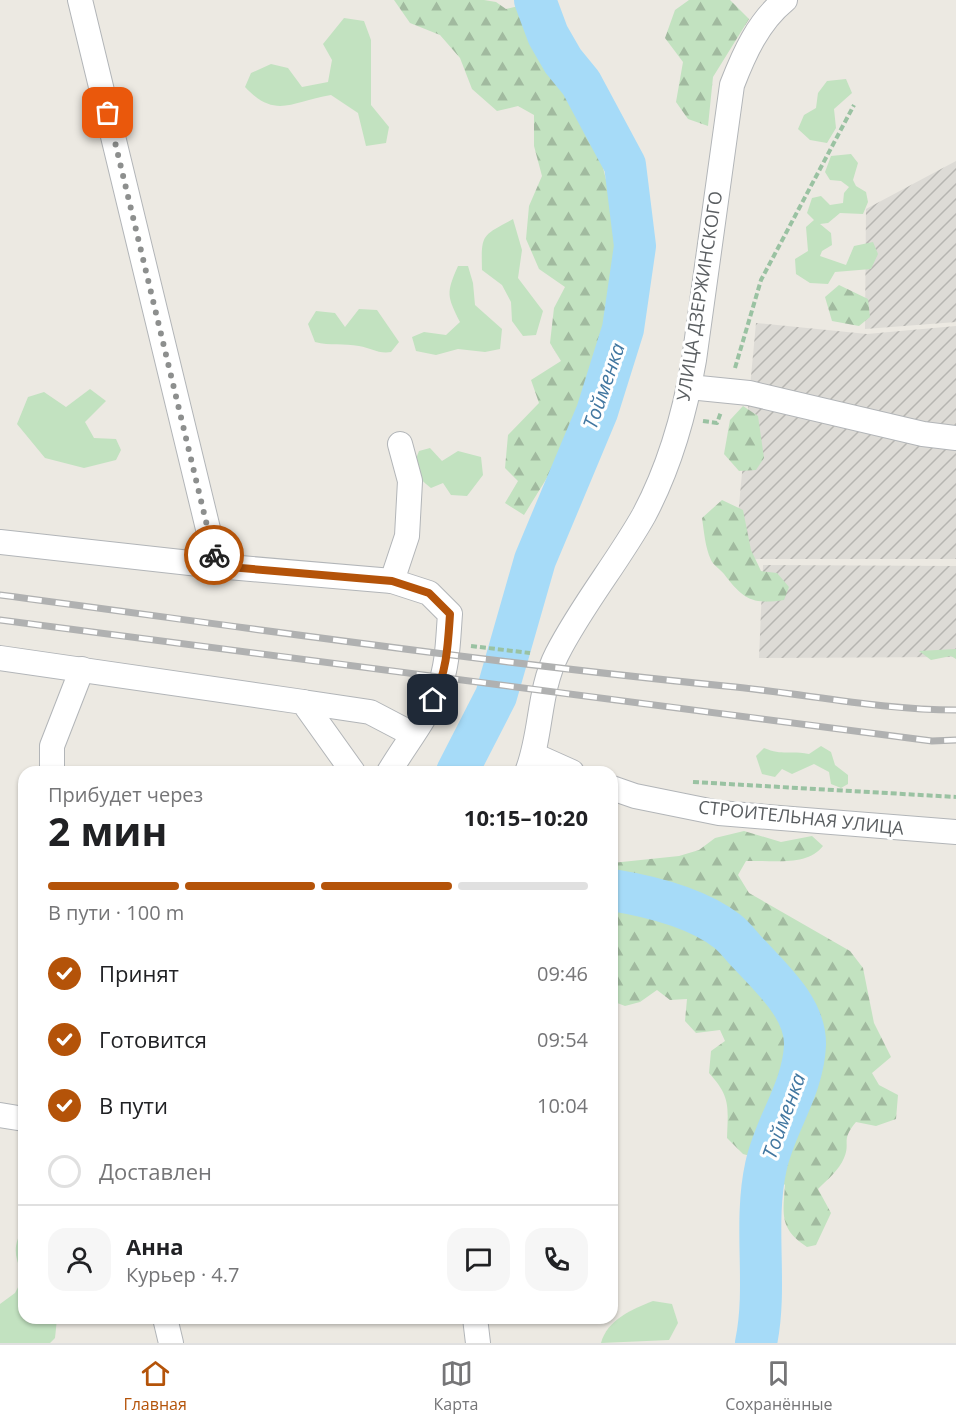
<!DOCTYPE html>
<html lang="ru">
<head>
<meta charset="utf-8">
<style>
	:root { --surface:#fff; --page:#f6f6f6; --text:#202124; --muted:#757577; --line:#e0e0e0; --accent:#b45309 }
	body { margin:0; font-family:"Open Sans",sans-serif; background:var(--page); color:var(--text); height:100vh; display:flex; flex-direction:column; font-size:22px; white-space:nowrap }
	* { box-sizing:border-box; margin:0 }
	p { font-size:20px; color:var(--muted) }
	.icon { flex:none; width:33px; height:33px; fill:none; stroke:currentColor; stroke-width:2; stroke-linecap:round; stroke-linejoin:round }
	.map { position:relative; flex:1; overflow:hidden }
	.details { position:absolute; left:18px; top:766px; width:600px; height:558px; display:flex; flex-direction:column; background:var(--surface); border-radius:18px; box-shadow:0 2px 4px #0004 }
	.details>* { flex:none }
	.pin { position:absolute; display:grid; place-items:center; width:51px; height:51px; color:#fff; margin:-26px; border-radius:12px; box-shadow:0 3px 9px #0006 }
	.courier { position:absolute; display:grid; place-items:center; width:60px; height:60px; margin:-30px; border:4px solid #b45309; border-radius:50%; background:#fff; color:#222; box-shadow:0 2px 8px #0007 }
	.overview em { font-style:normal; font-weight:700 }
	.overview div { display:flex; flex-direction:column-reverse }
	.overview { display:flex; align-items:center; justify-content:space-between; height:102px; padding:0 30px }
	h1 { font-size:39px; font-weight:700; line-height:45px }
	.bar { display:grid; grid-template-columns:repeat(4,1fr); gap:9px 6px; align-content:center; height:72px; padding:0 30px }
	.bar i { height:8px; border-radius:4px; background:var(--line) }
	.bar .active { background:var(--accent) }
	.bar p { grid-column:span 4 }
	.line { display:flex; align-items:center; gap:15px; padding:0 30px; border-top:2px solid var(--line) }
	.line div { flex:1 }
	.round { display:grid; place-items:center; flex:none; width:63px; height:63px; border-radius:18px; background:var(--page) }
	ol { padding:0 30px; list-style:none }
	li { display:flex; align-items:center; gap:18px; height:66px }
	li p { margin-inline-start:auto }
	li .icon { padding:6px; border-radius:50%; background:var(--accent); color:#fff; stroke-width:4 }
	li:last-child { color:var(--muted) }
	li i { width:33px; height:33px; border:3px solid var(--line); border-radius:50% }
	.dock { display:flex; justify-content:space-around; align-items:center; height:84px; border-top:2px solid var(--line); background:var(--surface); font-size:16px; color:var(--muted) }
	.dock a { display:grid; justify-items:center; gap:3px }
	.dock .active { color:var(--accent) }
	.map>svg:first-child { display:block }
</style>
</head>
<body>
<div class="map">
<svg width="956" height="1343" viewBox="0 0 956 1343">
	<defs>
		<pattern id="industrial-furrows" width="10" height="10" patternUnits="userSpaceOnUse" patternTransform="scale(1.5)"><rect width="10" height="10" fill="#dddbd6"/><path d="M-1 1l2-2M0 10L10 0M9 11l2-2" fill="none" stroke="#b6b5b1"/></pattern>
		<pattern id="forest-firs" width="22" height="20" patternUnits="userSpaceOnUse" patternTransform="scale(1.5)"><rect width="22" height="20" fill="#c2e2c0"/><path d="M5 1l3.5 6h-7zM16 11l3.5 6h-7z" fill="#a1ba9f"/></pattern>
	</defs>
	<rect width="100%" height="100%" fill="#ece9e2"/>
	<g fill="url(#industrial-furrows)">
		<path d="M956,161V322L865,329L866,209Z"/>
		<path d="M756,323L867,334L956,326V559H734Z"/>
		<path d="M763,565L956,566V657L759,658Z"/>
	</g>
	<g fill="#c2e2c0">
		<path d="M344,18L364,21L371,40V105L389,127L386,143L366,146L358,113L331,95C292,101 276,120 245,87L251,73L271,64L288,68L302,87L328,82L332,60L323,44Z"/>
		<path d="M846,79L852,93L834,109L836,128L827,143L810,140L798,129L804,115L816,108L818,93L827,81Z"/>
		<path d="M851,154L858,163L853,180L856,186L866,192L868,202L863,214L840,213L828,223L820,224L831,233L832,245L822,251L820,256L846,265L854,246L873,242L878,254L871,269L835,272L828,284L810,283L796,274L795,259L808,251L806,227L814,220L807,213L812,198L821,196L830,205L843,203L844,193L849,187L841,181L830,180L825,172L831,156Z"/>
		<path d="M513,219L522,250L518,278L543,311L536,335L523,336L512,321L511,302L502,285L482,270C481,233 482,236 513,219Z"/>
		<path d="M458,266H468L473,283L475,305L502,329L500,349L485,352L458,349L436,355L416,351L412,337L424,332L446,335L460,322C447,296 446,293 458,266Z"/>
		<path d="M359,309L377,310L399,342L391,352C378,354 371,348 359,346C344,343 330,346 315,342L308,324L316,311L335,313L345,327Z"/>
		<path d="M90,389L106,401L85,422L94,438L116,439L121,450L116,460L84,468L45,458L17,424L28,397L44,392L66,407Z"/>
		<path d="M430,448L442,461L458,451L481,457L483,475L467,496L451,495L443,483L431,488C416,476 411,469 419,451Z"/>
		<path d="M956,649V659L951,656L931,660L919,651Z"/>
		<path d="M821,746L831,752L835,765L848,775V784L841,788L831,784L829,772L814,764L792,774L782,769L775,777L762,774L756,756L764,748C783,756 790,750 809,754Z"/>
		<path d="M24,1228V1275C14,1259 12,1244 24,1228Z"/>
		<path d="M24,1276V1318L57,1319L55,1338L50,1343H0V1304L15,1293Z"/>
		<path d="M653,1301L672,1304L678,1323L669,1340L601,1343C607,1320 632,1309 653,1301Z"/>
	</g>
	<g fill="url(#forest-firs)">
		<path d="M394,0H484L496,2L506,9L519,6L540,19L549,44L586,92L597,120V144L622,243L618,321L589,410L524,515L505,503L518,481L505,468L508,435L539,403L531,380L561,361L550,343L554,308L565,287L539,269L526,239L529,206L542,176L534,146V115L518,106L497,111L472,89L460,58L440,35L410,23Z"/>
		<path d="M689,0H730L749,19L713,77L708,126L688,119L676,102L683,62L665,38L675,10Z"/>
		<path d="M839,285L868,299L870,317L859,326L832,321L825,297Z"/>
		<path d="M743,406L758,416L764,458L756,470L739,471L724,454L730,420Z"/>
		<path d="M722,500L743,510L751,550L761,571L777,573L789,587L784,600C752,605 743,599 724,574C720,569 713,565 711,560C705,547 704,531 702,518Z"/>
		<path d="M744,831L781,842L812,836L823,846C807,867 771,860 746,861L738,875L749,893L850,951L863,968L874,1023L891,1057L872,1073L879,1085L898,1095L896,1119L876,1126L856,1122C840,1141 851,1142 844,1158C839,1170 827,1180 818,1189L831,1213L816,1245L807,1247C779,1229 783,1214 785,1185L757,1158L743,1154L727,1138C728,1107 731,1097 709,1073L711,1051L725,1041L720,1030L696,1033L685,1021L687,999L670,1000L657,990L640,1002L625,1006L612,1001V863L679,856L699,850L715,838Z"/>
	</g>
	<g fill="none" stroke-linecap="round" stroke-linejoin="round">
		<g stroke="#a6dbf8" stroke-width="42">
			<path d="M457,772L496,696L535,560L597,412L623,329L635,246L625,165L581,83L563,61L548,35L535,0"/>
			<path d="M612,890C649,896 697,908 727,931C735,937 742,947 749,954C772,979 806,1009 805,1045C803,1090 775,1124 766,1166C753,1225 768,1285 756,1343"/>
		</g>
		<defs>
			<g id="minor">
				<path d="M80,0L217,566"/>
				<path d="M689,387L749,393L923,434L956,438"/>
				<path d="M0,542L217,566L392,581L429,593L450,614C448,639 448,665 439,688C427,718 405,745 389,772"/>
				<path d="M392,581L407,536L410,481L400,444"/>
				<path d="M0,658L303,702L353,772"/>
				<path d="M303,702L370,712L412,734"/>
				<path d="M534,755L572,772"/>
				<path d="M52,772V746L82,669"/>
				<path d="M527,772C542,735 538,691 557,654C582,605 617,563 644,515C669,468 685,412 694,360L732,85C744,54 758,22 785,0"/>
				<path d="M612,788L635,796L719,813L956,832"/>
				<path d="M0,1115L24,1119"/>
				<path d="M165,1318L171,1343"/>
				<path d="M475,1318L478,1343"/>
			</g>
		</defs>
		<use href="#minor" stroke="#b2b5b8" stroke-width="26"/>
		<g stroke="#9ac2a2" stroke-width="4" stroke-dasharray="6 3" stroke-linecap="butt">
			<path d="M735,368L761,280L854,105"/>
			<path d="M703,421L717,423L721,412"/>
			<path d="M471,646L530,653"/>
			<path d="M693,782L956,797"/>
		</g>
		<use href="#minor" stroke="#fff" stroke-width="24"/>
		<defs>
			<g id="rail">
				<path d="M0,595C242,627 483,662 725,686C802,693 878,710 956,710"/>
				<path d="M0,620L932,741L956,740"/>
			</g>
		</defs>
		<use href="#rail" stroke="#b0b1b1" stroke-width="7"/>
		<use href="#rail" stroke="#fff" stroke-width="4.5" stroke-dasharray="14" stroke-linecap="butt"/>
	</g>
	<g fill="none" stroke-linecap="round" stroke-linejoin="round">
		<path stroke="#8d8f8e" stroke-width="6" stroke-dasharray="0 10.8" d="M108,113L214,555"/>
		<path stroke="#b45309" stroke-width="8" d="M214,555L217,566L392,581L429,593L450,614C448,644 447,672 433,700"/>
	</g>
	<g text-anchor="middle" stroke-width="6" stroke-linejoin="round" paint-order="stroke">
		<g font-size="18" fill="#5a5e61" stroke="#fff">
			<text transform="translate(700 296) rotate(-81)" y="6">УЛИЦА ДЗЕРЖИНСКОГО</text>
			<text transform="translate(801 818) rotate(6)" y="6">СТРОИТЕЛЬНАЯ УЛИЦА</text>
		</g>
		<g font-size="20" font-style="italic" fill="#4277a0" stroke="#fff">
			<text transform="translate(604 386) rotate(-71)" y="7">Тойменка</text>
			<text transform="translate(784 1116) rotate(-70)" y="7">Тойменка</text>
		</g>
	</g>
</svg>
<div class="pin" style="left:108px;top:113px;background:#ea580c"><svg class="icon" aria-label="bag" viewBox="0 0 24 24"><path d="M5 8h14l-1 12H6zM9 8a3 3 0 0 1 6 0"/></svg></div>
<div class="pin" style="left:433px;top:700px;background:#1f2937"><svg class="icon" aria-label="home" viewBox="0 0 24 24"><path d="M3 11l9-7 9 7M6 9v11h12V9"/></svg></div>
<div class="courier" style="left:214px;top:555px"><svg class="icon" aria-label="bike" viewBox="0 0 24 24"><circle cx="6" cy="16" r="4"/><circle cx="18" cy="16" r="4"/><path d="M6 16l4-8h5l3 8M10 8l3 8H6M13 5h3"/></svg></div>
<section class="details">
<div class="overview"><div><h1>2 мин</h1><p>Прибудет через</p></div><em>10:15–10:20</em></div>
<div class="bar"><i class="active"></i><i class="active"></i><i class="active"></i><i></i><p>В пути · 100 m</p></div>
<ol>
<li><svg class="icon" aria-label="check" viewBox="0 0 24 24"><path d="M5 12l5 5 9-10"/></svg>Принят<p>09:46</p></li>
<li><svg class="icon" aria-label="check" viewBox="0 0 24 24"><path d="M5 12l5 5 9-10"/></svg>Готовится<p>09:54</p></li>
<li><svg class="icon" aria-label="check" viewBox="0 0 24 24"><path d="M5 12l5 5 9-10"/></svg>В пути<p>10:04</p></li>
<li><i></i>Доставлен</li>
</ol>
<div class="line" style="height:108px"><a class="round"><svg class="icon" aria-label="person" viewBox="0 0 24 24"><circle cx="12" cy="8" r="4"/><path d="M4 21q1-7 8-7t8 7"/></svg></a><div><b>Анна</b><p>Курьер · 4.7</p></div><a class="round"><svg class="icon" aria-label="chat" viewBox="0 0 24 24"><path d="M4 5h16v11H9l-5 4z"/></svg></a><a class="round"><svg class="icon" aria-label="phone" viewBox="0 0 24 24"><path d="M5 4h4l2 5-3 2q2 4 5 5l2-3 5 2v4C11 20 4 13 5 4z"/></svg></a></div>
</section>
</div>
<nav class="dock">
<a class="active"><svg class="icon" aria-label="home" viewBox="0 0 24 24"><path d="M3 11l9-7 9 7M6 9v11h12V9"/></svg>Главная</a>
<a><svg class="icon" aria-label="map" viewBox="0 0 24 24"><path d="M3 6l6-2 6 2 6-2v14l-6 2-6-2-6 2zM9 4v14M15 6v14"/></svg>Карта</a>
<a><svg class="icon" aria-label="saved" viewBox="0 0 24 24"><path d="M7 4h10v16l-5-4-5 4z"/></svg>Сохранённые</a>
</nav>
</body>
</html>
